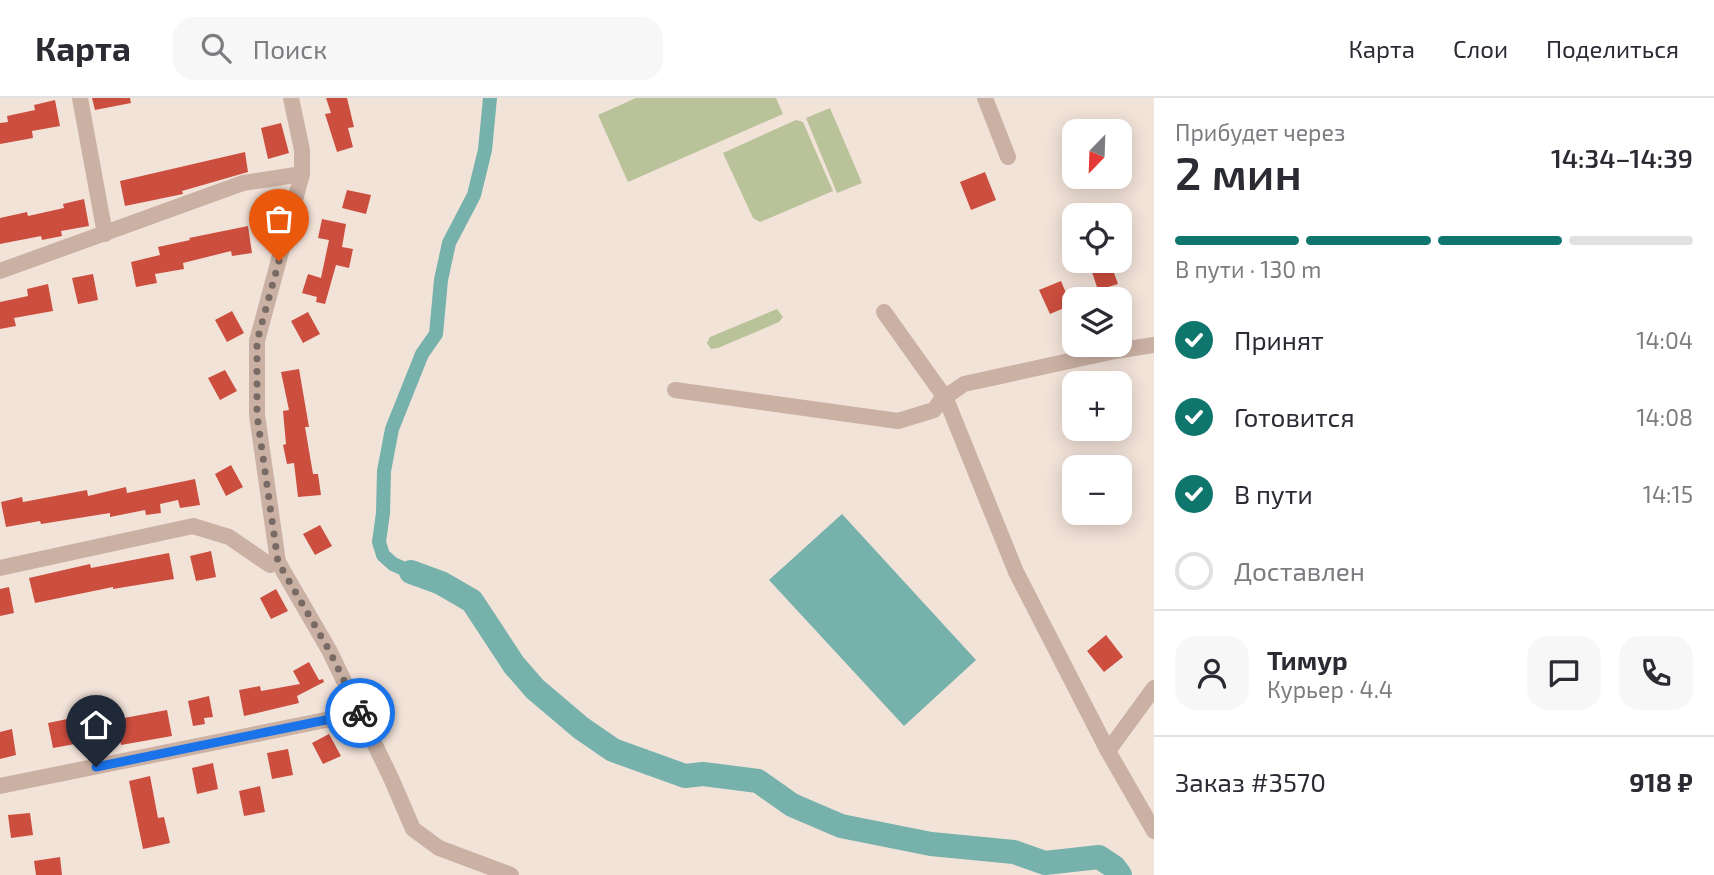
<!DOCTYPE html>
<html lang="ru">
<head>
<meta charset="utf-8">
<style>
	:root { --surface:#fff; --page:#f7f7f7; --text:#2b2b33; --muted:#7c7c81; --line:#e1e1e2; --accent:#0f766e }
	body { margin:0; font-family:"Exo 2",sans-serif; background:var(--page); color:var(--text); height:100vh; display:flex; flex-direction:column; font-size:26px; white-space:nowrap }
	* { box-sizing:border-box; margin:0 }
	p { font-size:23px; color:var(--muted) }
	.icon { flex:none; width:38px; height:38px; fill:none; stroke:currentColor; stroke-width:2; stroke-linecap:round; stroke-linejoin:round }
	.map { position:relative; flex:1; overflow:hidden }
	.drawer { display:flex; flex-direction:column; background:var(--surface); width:560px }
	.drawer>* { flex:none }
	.needle { width:46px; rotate:203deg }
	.tools { position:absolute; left:1062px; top:21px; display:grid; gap:14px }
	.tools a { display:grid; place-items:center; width:70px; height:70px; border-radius:14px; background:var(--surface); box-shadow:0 4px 18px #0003; font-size:35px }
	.pin { position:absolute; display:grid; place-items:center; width:60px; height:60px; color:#fff; margin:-72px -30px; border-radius:50% 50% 50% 0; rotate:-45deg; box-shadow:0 0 7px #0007 }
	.pin .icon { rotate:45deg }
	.courier { position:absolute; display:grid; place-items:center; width:70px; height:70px; margin:-35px; border:5px solid #1a73e8; border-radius:50%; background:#fff; color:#222; box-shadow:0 2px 9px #0007 }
	.headline em { font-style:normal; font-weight:600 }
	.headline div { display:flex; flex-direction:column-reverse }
	.headline { display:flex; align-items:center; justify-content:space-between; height:119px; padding:0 21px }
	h1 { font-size:46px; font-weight:600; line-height:52px }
	.bar { display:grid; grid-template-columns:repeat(4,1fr); gap:10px 7px; align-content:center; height:84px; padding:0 21px }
	.bar i { height:9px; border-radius:5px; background:var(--line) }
	.bar .current { background:var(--accent) }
	.bar p { grid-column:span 4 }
	.line { display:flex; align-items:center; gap:18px; padding:0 21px; border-top:2px solid var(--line) }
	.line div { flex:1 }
	.round { display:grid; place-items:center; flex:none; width:74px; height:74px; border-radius:21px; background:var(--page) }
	ol { padding:0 21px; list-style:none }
	li { display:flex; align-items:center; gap:21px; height:77px }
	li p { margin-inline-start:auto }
	li .icon { padding:7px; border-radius:50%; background:var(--accent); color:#fff; stroke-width:4 }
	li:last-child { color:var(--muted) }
	li i { width:38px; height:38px; border:4px solid var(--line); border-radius:50% }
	header { display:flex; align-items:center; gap:42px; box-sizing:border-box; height:98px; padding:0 35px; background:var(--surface); border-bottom:2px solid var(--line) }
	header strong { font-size:33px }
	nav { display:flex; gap:38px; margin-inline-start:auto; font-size:24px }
	.search { width:490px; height:63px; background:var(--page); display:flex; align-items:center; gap:18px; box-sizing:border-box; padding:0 24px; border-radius:21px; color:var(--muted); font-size:26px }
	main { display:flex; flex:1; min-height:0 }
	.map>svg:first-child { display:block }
</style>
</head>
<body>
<header>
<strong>Карта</strong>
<div class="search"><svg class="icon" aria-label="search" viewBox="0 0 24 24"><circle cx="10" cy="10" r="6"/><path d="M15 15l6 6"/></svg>Поиск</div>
<nav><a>Карта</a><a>Слои</a><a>Поделиться</a></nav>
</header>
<main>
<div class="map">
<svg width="1154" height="777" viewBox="0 0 1154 777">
	<rect width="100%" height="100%" fill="#f2e3d9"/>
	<g fill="#b9c298">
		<path d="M636,0H776L783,16L628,84L598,17Z"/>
		<path d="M830,10L862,85L837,95L806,20Z"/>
		<path d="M796,22L803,24L833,93L760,124L753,120L723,55Z"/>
		<path d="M777,211L783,219L779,224L718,250L711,251L707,245L710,239Z"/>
	</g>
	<path fill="#76b1ac" d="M842,416L976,562L904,628L769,482Z"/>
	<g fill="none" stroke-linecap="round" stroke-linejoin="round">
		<path stroke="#76b1ac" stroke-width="14" d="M411,474L393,466L383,457L379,444L383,415L384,373L392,331L422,256L436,236L441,182L449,145L474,97L485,52L490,0"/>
		<path stroke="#76b1ac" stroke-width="24" d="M411,474L441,485L472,503L514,567L535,591L581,630L613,652L685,678L703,676L758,683L792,707L841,728L931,746L1014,754L1045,765L1099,759L1114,769L1120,777"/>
	</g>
	<g fill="#cc4e3e">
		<path d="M92,0H130L131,5L95,12Z"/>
		<path d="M326,0H347L354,29L348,30L353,49L337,54L325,16L331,15Z"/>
		<path d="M55,2L60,28L32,33L33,40L0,46V25L8,24L7,18L35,12L34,7Z"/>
		<path d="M281,25L289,55L268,61L261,30Z"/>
		<path d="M245,54L248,74L182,93L183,96L125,108L120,83Z"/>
		<path d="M985,74L996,102L971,112L960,84Z"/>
		<path d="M347,92L371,97L366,116L342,110Z"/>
		<path d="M84,101L89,128L61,133L62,138L42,142L41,138L0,146V120L27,114L28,118L64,110L63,106Z"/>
		<path d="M322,121L346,126L342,149L353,151L349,170L336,167L325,206L316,204L317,199L302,195L308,176L321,180L329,142L318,140Z"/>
		<path d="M248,128L252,155L232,158L231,153L183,165L184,171L155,176L157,185L136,189L131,164L160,157L158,149L190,142L189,140Z"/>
		<path d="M1110,164L1118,186L1098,192L1091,171Z"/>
		<path d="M93,176L98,202L78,206L72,180Z"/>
		<path d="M1061,183L1071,207L1050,216L1039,192Z"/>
		<path d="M48,186L53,213L14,220L16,228L0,231V204L28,198L27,191Z"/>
		<path d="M232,213L244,235L227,244L215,222Z"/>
		<path d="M308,214L320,236L303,245L291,223Z"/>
		<path d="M299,271L309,329H305L313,376H318L321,397L298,399L294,365L287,366L283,347L286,346L283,313L289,312L281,274Z"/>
		<path d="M225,272L237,293L220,302L208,280Z"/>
		<path d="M231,367L243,389L226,398L215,376Z"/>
		<path d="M195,381L200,407L180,410L178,402L160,406L161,415L146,417L145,412L110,419V415L41,426L40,423L6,429L1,404L22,399L23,404L87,392L88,398L126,389L127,395Z"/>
		<path d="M320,427L332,448L315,457L303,436Z"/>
		<path d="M211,453L216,479L196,483L190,458Z"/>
		<path d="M169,455L174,481L113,491V489L35,505L29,480L90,466L91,470Z"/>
		<path d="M9,489L14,515L0,518V491Z"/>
		<path d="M276,491L288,513L271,521L260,500Z"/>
		<path d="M1106,537L1123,559L1104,574L1087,553Z"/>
		<path d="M309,564L319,582L323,581L324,584L297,598L299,605L244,618L239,592L260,588L261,593L300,586L293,573Z"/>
		<path d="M209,598L213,619L204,620L205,626L193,628L188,603Z"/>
		<path d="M167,612L172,638L121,647L119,638L53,650L48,625L106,613L108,623Z"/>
		<path d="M12,631L16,657L0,661V634Z"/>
		<path d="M329,636L341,658L323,666L312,645Z"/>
		<path d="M288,651L293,677L272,681L267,655Z"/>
		<path d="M213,665L218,691L197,696L192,670Z"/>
		<path d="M150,678L158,720L164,719L170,745L143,751L129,683Z"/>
		<path d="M260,688L265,714L244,718L239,693Z"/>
		<path d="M30,715L33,737L11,740L8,717Z"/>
		<path d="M60,759L62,777H36L34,763Z"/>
	</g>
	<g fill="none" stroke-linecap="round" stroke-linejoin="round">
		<g stroke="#cbb1a4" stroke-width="16">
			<path d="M80,0L105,136"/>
			<path d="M291,0L302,52V76L257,243V317L278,464L329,552L391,680L413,731L439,750L511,777"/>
			<path d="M985,0L1008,59"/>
			<path d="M0,173L243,85L302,76"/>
			<path d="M884,214L946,301L1016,474L1108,653L1154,733"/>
			<path d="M675,292L898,323L934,312L941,302L964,286L1115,253L1154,247"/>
			<path d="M0,470L193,428L229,439L270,467L278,464"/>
			<path d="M1108,653L1154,590"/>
			<path d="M0,688L360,615"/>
		</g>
	</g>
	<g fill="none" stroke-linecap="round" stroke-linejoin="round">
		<path stroke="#786a65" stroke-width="7" stroke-dasharray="0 12.6" d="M279,163L257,243V317L278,464L329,552L360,615"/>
		<path stroke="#1a73e8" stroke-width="9" d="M96,669L360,615"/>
	</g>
</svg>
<div class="tools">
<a><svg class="needle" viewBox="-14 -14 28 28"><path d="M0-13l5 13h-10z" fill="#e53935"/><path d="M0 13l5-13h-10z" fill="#7c7c81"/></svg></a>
<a><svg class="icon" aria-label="locate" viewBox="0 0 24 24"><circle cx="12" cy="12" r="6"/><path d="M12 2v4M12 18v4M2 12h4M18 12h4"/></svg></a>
<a><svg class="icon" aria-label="layers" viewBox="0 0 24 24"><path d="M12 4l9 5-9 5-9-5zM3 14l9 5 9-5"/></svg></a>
<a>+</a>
<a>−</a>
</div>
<div class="pin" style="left:279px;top:163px;background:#ea580c"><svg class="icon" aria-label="bag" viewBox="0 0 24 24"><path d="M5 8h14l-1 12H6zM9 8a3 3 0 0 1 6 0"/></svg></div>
<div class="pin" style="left:96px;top:669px;background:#1f2937"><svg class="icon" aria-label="home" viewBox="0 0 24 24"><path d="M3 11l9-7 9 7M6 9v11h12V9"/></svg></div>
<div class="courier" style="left:360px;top:615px"><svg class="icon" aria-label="bike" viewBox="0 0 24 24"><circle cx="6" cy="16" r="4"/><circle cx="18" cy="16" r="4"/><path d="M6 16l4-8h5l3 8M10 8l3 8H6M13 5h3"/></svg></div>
</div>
<section class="drawer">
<div class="headline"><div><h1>2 мин</h1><p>Прибудет через</p></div><em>14:34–14:39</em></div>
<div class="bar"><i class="current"></i><i class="current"></i><i class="current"></i><i></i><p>В пути · 130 m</p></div>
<ol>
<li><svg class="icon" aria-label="check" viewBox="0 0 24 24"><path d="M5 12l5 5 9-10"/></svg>Принят<p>14:04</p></li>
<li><svg class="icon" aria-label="check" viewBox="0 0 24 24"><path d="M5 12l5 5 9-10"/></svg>Готовится<p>14:08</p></li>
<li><svg class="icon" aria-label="check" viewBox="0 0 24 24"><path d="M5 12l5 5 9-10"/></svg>В пути<p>14:15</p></li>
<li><i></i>Доставлен</li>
</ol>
<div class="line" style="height:126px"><a class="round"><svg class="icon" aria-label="person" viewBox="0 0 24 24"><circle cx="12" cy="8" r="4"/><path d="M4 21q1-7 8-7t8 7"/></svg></a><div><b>Тимур</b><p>Курьер · 4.4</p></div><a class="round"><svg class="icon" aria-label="chat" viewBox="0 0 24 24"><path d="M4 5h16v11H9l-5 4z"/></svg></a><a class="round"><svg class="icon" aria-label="phone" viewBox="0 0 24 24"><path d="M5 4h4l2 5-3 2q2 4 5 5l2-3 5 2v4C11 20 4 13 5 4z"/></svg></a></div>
<div class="line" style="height:91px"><div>Заказ #3570</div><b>918 ₽</b></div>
</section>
</main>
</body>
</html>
